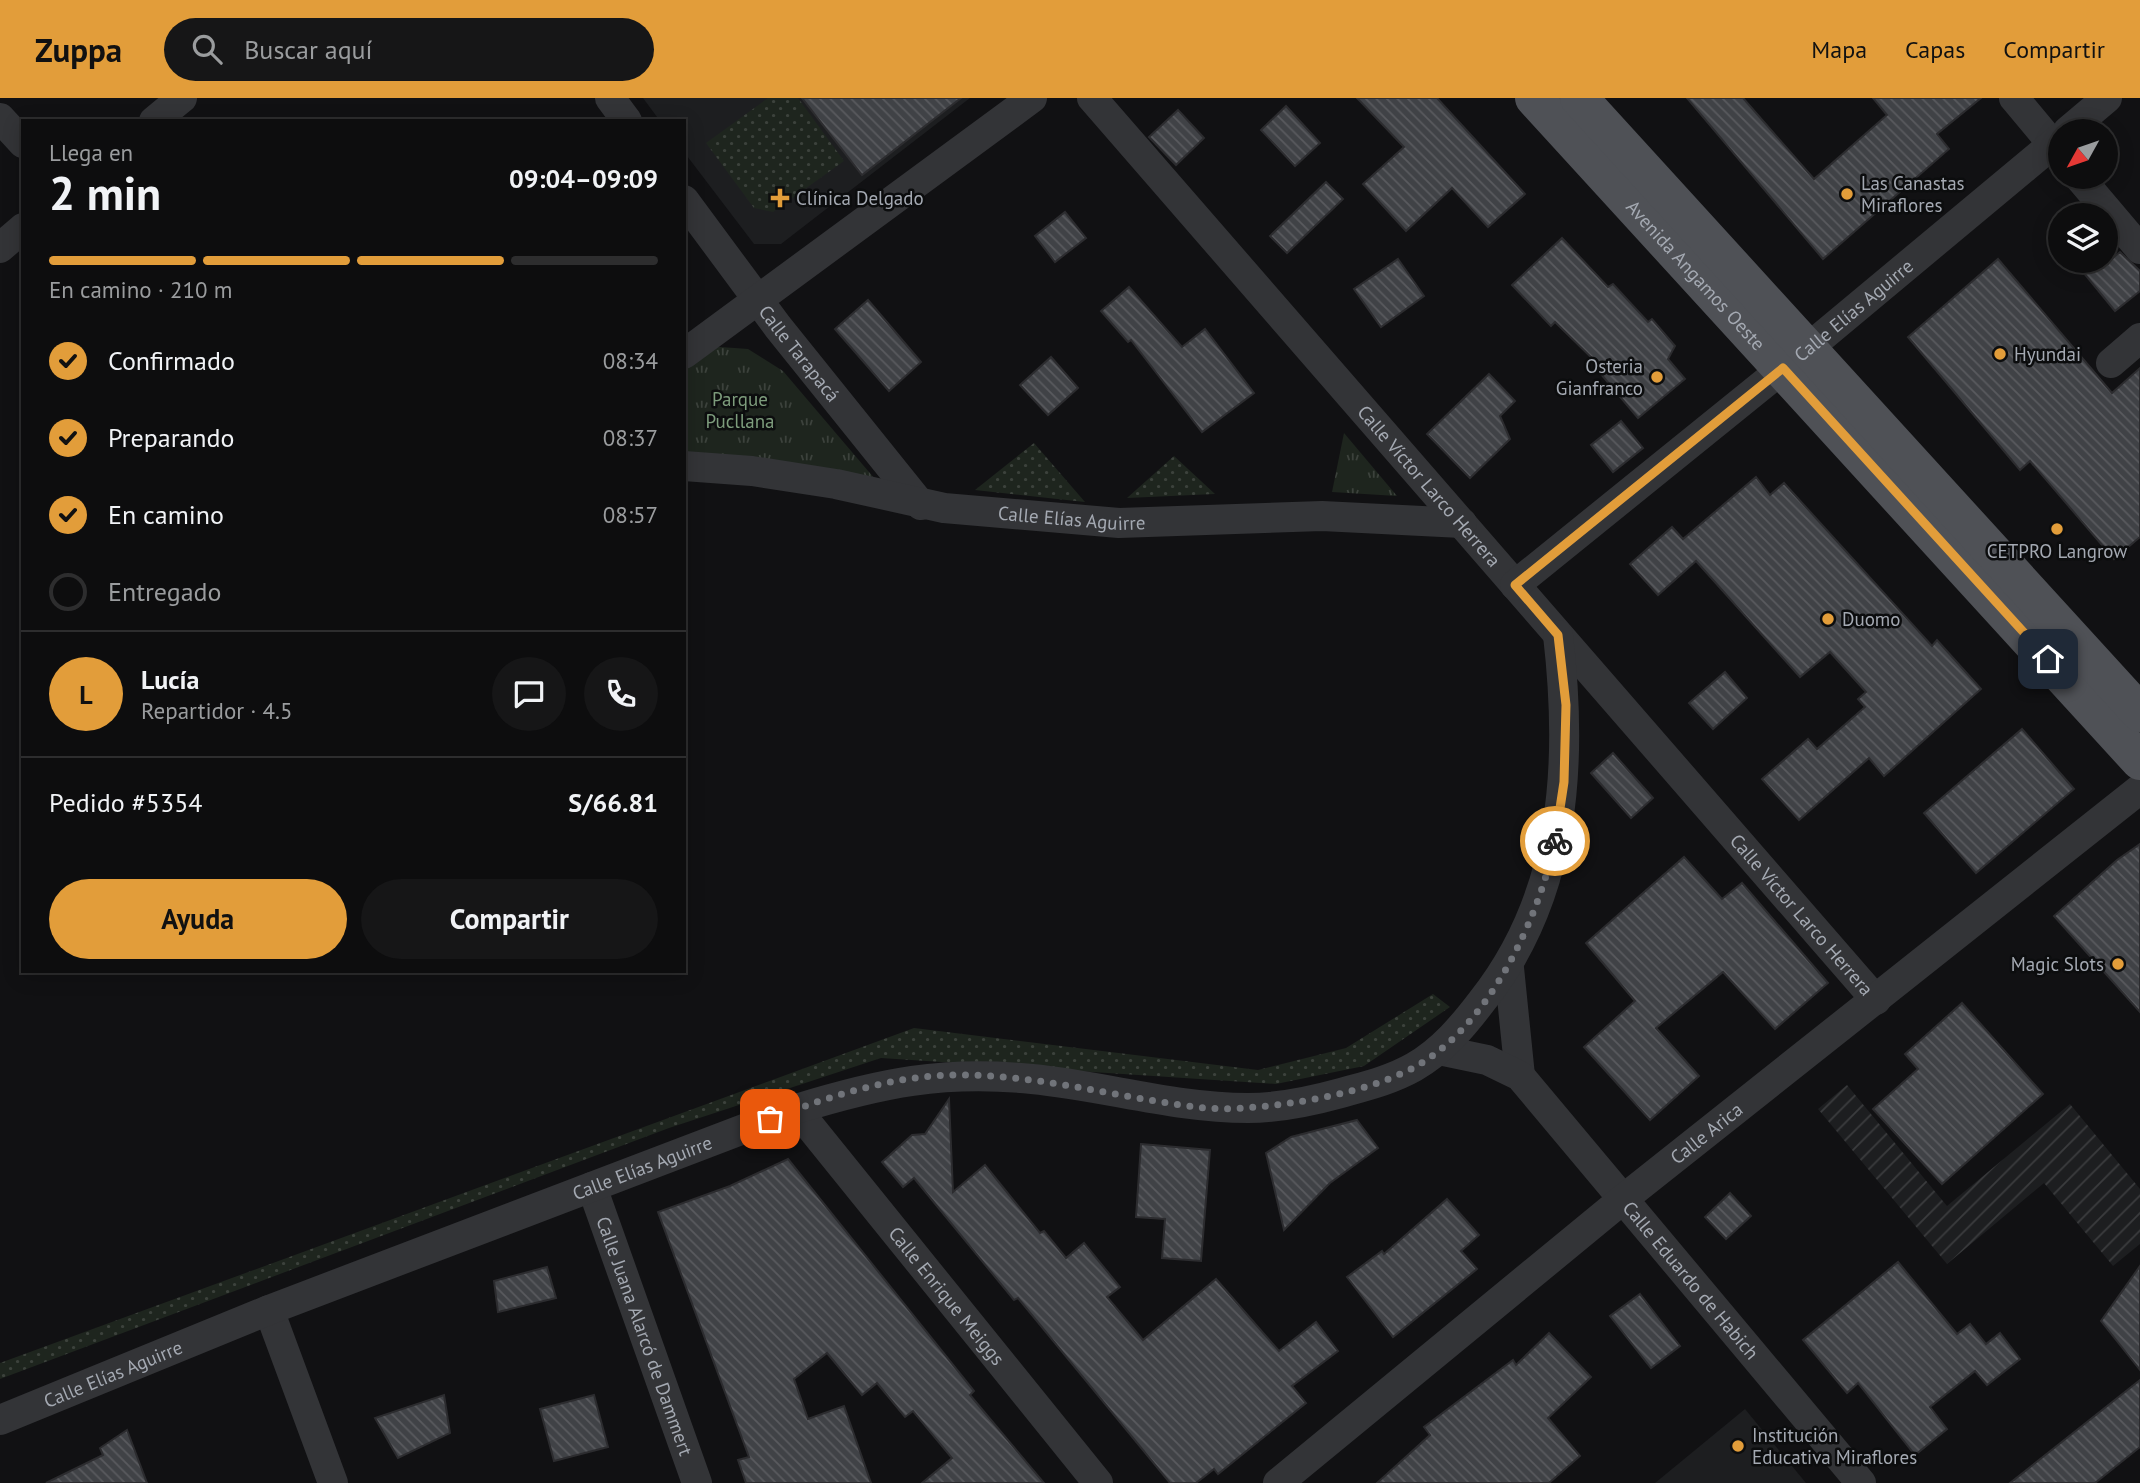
<!DOCTYPE html>
<html lang="es">
<head>
<meta charset="utf-8">
<style>
	:root { --surface:#0d0d0e; --page:#161617; --text:#f1f3f6; --muted:#9a9c9e; --line:#2d2d2e; --accent:#e29d3a }
	body { margin:0; font-family:"PT Sans",sans-serif; background:var(--page); color:var(--text); height:100vh; display:flex; flex-direction:column; font-size:26px; white-space:nowrap }
	* { box-sizing:border-box; margin:0 }
	p { font-size:23px; color:var(--muted) }
	.icon { flex:none; width:38px; height:38px; fill:none; stroke:currentColor; stroke-width:2; stroke-linecap:round; stroke-linejoin:round }
	.map { position:relative; flex:1; overflow:hidden }
	.details { position:absolute; left:21px; top:21px; width:665px; height:854px; display:flex; flex-direction:column; background:var(--surface); border-radius:0px; box-shadow:0 4px 18px #0003,0 0 0 2px var(--line) }
	.details>* { flex:none }
	.needle { width:46px; rotate:230deg }
	.controls { position:absolute; left:2048px; top:21px; display:grid; gap:14px }
	.controls a { display:grid; place-items:center; width:70px; height:70px; border-radius:50%; background:var(--surface); box-shadow:0 4px 18px #0003,0 0 0 2px var(--line); font-size:35px }
	.pin { position:absolute; display:grid; place-items:center; width:60px; height:60px; color:#fff; margin:-30px; border-radius:14px; box-shadow:0 4px 10px #0006 }
	.courier { position:absolute; display:grid; place-items:center; width:70px; height:70px; margin:-35px; border:5px solid #e29d3a; border-radius:50%; background:#fff; color:#222; box-shadow:0 2px 9px #0007 }
	.summary em { font-style:normal; font-weight:800 }
	.summary div { display:flex; flex-direction:column-reverse }
	.summary { display:flex; align-items:center; justify-content:space-between; height:119px; padding:0 28px }
	h1 { font-size:46px; font-weight:800; line-height:52px }
	.bar { display:grid; grid-template-columns:repeat(4,1fr); gap:10px 7px; align-content:center; height:84px; padding:0 28px }
	.bar i { height:9px; border-radius:5px; background:var(--line) }
	.bar .selected { background:var(--accent) }
	.bar p { grid-column:span 4 }
	.line { display:flex; align-items:center; gap:18px; padding:0 28px; border-top:2px solid var(--line) }
	.line div { flex:1 }
	.round { display:grid; place-items:center; flex:none; width:74px; height:74px; border-radius:37px; background:var(--page) }
	ol { padding:0 28px; list-style:none }
	li { display:flex; align-items:center; gap:21px; height:77px }
	li p { margin-inline-start:auto }
	li .icon { padding:7px; border-radius:50%; background:var(--accent); color:#111; stroke-width:4 }
	li:last-child { color:var(--muted) }
	li i { width:38px; height:38px; border:4px solid var(--line); border-radius:50% }
	.primary-button { display:flex; gap:14px; margin-top:auto; padding:14px 28px }
	.primary-button a { flex:1; height:80px; border-radius:42px; background:var(--accent); color:#111; font-size:28px; font-weight:800; line-height:80px; text-align:center }
	.primary-button a+a { background:var(--page); color:var(--text) }
	header { display:flex; align-items:center; gap:42px; box-sizing:border-box; height:98px; padding:0 35px; background:var(--accent); color:#111 }
	header strong { font-size:33px }
	nav { display:flex; gap:38px; margin-inline-start:auto; font-size:24px }
	.search { width:490px; height:63px; background:var(--page); display:flex; align-items:center; gap:18px; box-sizing:border-box; padding:0 24px; border-radius:38px; color:var(--muted); font-size:26px }
	.map>svg:first-child { display:block }
</style>
</head>
<body>
<header>
<strong>Zuppa</strong>
<div class="search"><svg class="icon" aria-label="search" viewBox="0 0 24 24"><circle cx="10" cy="10" r="6"/><path d="M15 15l6 6"/></svg>Buscar aquí</div>
<nav><a>Mapa</a><a>Capas</a><a>Compartir</a></nav>
</header>
<div class="map">
<svg width="2140" height="1385" viewBox="0 0 2140 1385">
	<defs>
		<pattern id="industrial-furrows" width="10" height="10" patternUnits="userSpaceOnUse" patternTransform="scale(1.75)"><rect width="10" height="10" fill="#1d1e20"/><path d="M-1 1l2-2M0 10L10 0M9 11l2-2" fill="none" stroke="#3b3c3e"/></pattern>
		<pattern id="grass-dots" width="8" height="8" patternUnits="userSpaceOnUse" patternTransform="scale(1.75)"><rect width="8" height="8" fill="#1e251e"/><path d="M2 2h.1M6 6h.1" fill="none" stroke="#3c423c" stroke-width="1.8" stroke-linecap="round"/></pattern>
		<pattern id="park-tufts" width="24" height="20" patternUnits="userSpaceOnUse" patternTransform="scale(1.75)"><rect width="24" height="20" fill="#1e251e"/><path d="M3 7l-1-3M5 7V3M7 7l1-3M15 17l-1-3M17 17v-4M19 17l1-3" fill="none" stroke="#3c423c"/></pattern>
		<pattern id="building-back-hatch" width="6" height="6" patternUnits="userSpaceOnUse" patternTransform="scale(1.75)"><rect width="6" height="6" fill="#404246"/><path d="M-1 5l2 2M0 0l6 6M5-1l2 2" fill="none" stroke="#595a5e"/></pattern>
	</defs>
	<rect width="100%" height="100%" fill="#111113"/>
	<g fill="#1d1e20">
		<path d="M643,0H970L781,146H754L684,54V23H660Z"/>
		<path d="M1745,1311L1806,1385H1655Z"/>
	</g>
	<path fill="url(#industrial-furrows)" d="M1847,987L1947,1108L2070,1006L2140,1091V1146L2113,1168L2044,1085L1947,1166L1818,1011Z"/>
	<g fill="url(#grass-dots)">
		<path d="M768,0H798L844,63L773,114L754,110L706,45Z"/>
		<path d="M1034,345L1085,404L975,392Z"/>
		<path d="M1174,358L1215,396L1127,400Z"/>
		<path d="M1433,896L1450,909L1364,968L1276,986L881,960L669,1030L0,1281V1265L914,930L1258,972L1346,950Z"/>
	</g>
	<g fill="url(#park-tufts)">
		<path d="M693,247L748,251L783,273L880,387L684,360V254Z"/>
		<path d="M1344,335L1397,398L1332,394Z"/>
	</g>
	<g fill="url(#building-back-hatch)" stroke="#2c2c2f" stroke-width="2">
		<path d="M802,0H961L862,77Z"/>
		<path d="M1357,0H1437L1525,96L1488,129L1452,90L1406,133L1363,86L1404,49Z"/>
		<path d="M1687,0H1743L1814,81L1887,17L1873,0H1981L1937,36L1949,51L1823,161Z"/>
		<path d="M1286,8L1320,45L1295,68L1261,32Z"/>
		<path d="M1178,12L1204,40L1176,67L1149,39Z"/>
		<path d="M1326,84L1343,101L1287,155L1270,138Z"/>
		<path d="M1065,114L1086,140L1055,164L1035,138Z"/>
		<path d="M1562,140L1608,189L1613,186L1648,224L1652,221L1675,248L1668,261L1685,281L1638,320L1595,269L1598,266L1555,224L1551,228L1512,187Z"/>
		<path d="M2120,154L2140,173V193L2115,213L2074,163H2109Z"/>
		<path d="M1398,161L1424,198L1381,229L1354,191Z"/>
		<path d="M1998,161L2112,295L2140,270V439L2114,461L2030,363L2020,372L1908,239Z"/>
		<path d="M1129,189L1182,249L1205,231L1254,295L1202,334L1131,242L1128,244L1101,213Z"/>
		<path d="M868,202L921,264L889,293L835,231Z"/>
		<path d="M1051,259L1078,290L1048,317L1020,287Z"/>
		<path d="M1489,276L1515,303L1500,318L1510,341L1470,380L1427,336Z"/>
		<path d="M1621,323L1643,350L1613,374L1591,347Z"/>
		<path d="M1756,379L1770,397L1784,385L1932,548L1937,542L1981,591L1884,678L1869,660L1799,722L1762,681L1808,641L1817,651L1865,609L1858,601L1866,594L1830,554L1800,579L1696,463L1658,497L1630,466L1672,429L1683,441Z"/>
		<path d="M1725,574L1747,600L1713,631L1689,605Z"/>
		<path d="M2022,631L2074,691L1976,775L1924,715Z"/>
		<path d="M1613,655L1653,700L1631,720L1591,675Z"/>
		<path d="M2140,746V914L2054,818L2117,762Z"/>
		<path d="M1684,759L1722,801L1742,785L1828,885L1775,931L1723,874L1656,930L1699,978L1650,1022L1584,949L1635,903L1586,845Z"/>
		<path d="M1962,905L2043,996L1942,1086L1873,1011L1918,971L1905,956Z"/>
		<path d="M949,1001L953,1094L985,1067L1040,1135L1044,1133L1066,1160L1084,1145L1120,1189L1107,1199L1143,1242L1216,1181L1279,1253L1316,1224L1338,1253L1292,1288L1306,1305L1218,1376L1214,1371L1196,1385H1170L1018,1200L1014,1202L914,1080L903,1089L882,1064L912,1037L925,1036Z"/>
		<path d="M1357,1022L1378,1050L1330,1085L1284,1132L1266,1055L1291,1039Z"/>
		<path d="M1141,1046L1210,1052L1201,1163L1162,1160L1165,1121L1136,1119Z"/>
		<path d="M788,1061L974,1293L970,1297L1044,1385H922L952,1360L913,1313L905,1319L877,1285L862,1297L827,1255L794,1281L808,1321L844,1308L871,1385H746L738,1362L749,1359L658,1114L730,1088Z"/>
		<path d="M1730,1095L1751,1118L1726,1141L1705,1119Z"/>
		<path d="M1447,1101L1479,1137L1461,1153L1477,1171L1393,1239L1347,1179L1382,1153L1384,1156Z"/>
		<path d="M1898,1164L1957,1236L1970,1226L1986,1246L2000,1235L2020,1261L1987,1287L1975,1273L1930,1309L1947,1331L1915,1357L1858,1285L1847,1295L1803,1242Z"/>
		<path d="M2140,1168V1272L2101,1223Z"/>
		<path d="M547,1169L556,1200L498,1214L494,1183Z"/>
		<path d="M1640,1196L1680,1248L1651,1270L1610,1218Z"/>
		<path d="M1549,1235L1591,1279L1548,1320L1580,1358L1549,1385H1377L1430,1337L1424,1329L1513,1262L1516,1267Z"/>
		<path d="M2140,1282V1349L2095,1385H2010Z"/>
		<path d="M444,1297L450,1335L398,1360L375,1320Z"/>
		<path d="M594,1297L608,1349L554,1363L540,1311Z"/>
		<path d="M127,1332L147,1385H46L103,1357L100,1350Z"/>
	</g>
	<g fill="none" stroke-linecap="round" stroke-linejoin="round">
		<g stroke="#333437" stroke-width="30">
			<path d="M610,0L627,23"/>
			<path id="s1" d="M1092,0L1876,902"/>
			<path d="M2014,0L2060,55"/>
			<path d="M0,20L23,45"/>
			<path d="M154,23L182,0"/>
			<path d="M2068,33L2107,0"/>
			<path d="M2079,79L2140,151"/>
			<path id="s2" d="M684,102L778,229L921,407"/>
			<path d="M0,150L23,130"/>
			<path d="M684,256L1032,0"/>
			<path d="M2111,265L2140,240"/>
			<path id="s3" d="M684,368L752,373L836,386L944,410L1119,425L1322,418L1462,425"/>
			<path id="s4" d="M1515,487L1807,251L2060,40"/>
			<path d="M1509,870L1520,978"/>
			<path id="s5" d="M1439,952L1487,962L1520,978L1861,1385"/>
			<path id="s6" d="M796,1011L1098,1385"/>
			<path id="s7" d="M592,1089L697,1385"/>
			<path d="M269,1212L333,1385"/>
			<path id="s8" d="M0,1322L269,1212L796,1011C881,985 943,972 1032,981C1105,988 1174,1010 1248,1010C1278,1010 1312,1003 1341,995C1366,988 1391,982 1414,969C1442,953 1463,928 1482,903C1566,797 1573,666 1558,537"/>
			<path id="s9" d="M1278,1385L1622,1102L2140,691"/>
		</g>
		<g stroke="#4f5156" stroke-width="38">
			<path id="s10" d="M1534,0L2140,663"/>
			<path d="M1579,0L2140,615"/>
		</g>
	</g>
	<g fill="none" stroke-linecap="round" stroke-linejoin="round">
		<path stroke="#71747a" stroke-width="7" stroke-dasharray="0 12.6" d="M770,1021C827,999 889,979 950,977C1033,975 1114,999 1196,1009C1228,1013 1260,1009 1291,1005C1332,999 1376,989 1413,970C1488,930 1538,823 1555,743"/>
		<path stroke="#e29d3a" stroke-width="9" d="M1555,743L1564,684L1566,607L1558,537L1515,487L1783,270L2048,561"/>
	</g>
	<g fill="#e29d3a" stroke="#0c0d0e" stroke-width="2.5">
		<circle cx="1847" cy="96" r="7"/>
		<path d="M776.5 89.5h7v7h7v7h-7v7h-7v-7h-7v-7h7z"/>
		<circle cx="2000" cy="256" r="7"/>
		<circle cx="1657" cy="279" r="7"/>
		<circle cx="2057" cy="431" r="7"/>
		<circle cx="1828" cy="521" r="7"/>
		<circle cx="2118" cy="866" r="7"/>
		<circle cx="1738" cy="1348" r="7"/>
	</g>
	<g text-anchor="middle" stroke-width="5" stroke-linejoin="round" paint-order="stroke">
		<g font-size="19" fill="#a4a9b2" stroke="#0c0d0e" text-anchor="start">
			<text x="1861" y="92">Las Canastas<tspan x="1861" dy="22">Miraflores</tspan></text>
			<text x="796" y="107">Clínica Delgado</text>
			<text x="2014" y="263">Hyundai</text>
			<text x="1643" y="275" text-anchor="end">Osteria<tspan x="1643" dy="22">Gianfranco</tspan></text>
			<text x="2057" y="460" text-anchor="middle">CETPRO Langrow</text>
			<text x="1842" y="528">Duomo</text>
			<text x="2104" y="873" text-anchor="end">Magic Slots</text>
			<text x="1752" y="1344">Institución<tspan x="1752" dy="22">Educativa Miraflores</tspan></text>
		</g>
		<g font-size="19" fill="#a4a9b2" stroke="#0c0d0e">
			<text dy="7" stroke="none"><textPath href="#s10" startOffset="240">Avenida Angamos Oeste</textPath></text>
			<text dy="7" stroke="none"><textPath href="#s4" startOffset="436">Calle Elías Aguirre</textPath></text>
			<text dy="7" stroke="none"><textPath href="#s2" startOffset="192">Calle Tarapacá</textPath></text>
			<text dy="7" stroke="none"><textPath href="#s1" startOffset="514">Calle Víctor Larco Herrera</textPath></text>
			<text dy="7" stroke="none"><textPath href="#s3" startOffset="392">Calle Elías Aguirre</textPath></text>
			<text dy="7" stroke="none"><textPath href="#s1" startOffset="1082">Calle Víctor Larco Herrera</textPath></text>
			<text dy="7" stroke="none"><textPath href="#s9" startOffset="553">Calle Arica</textPath></text>
			<text dy="7" stroke="none"><textPath href="#s8" startOffset="690">Calle Elías Aguirre</textPath></text>
			<text dy="7" stroke="none"><textPath href="#s5" startOffset="352">Calle Eduardo de Habich</textPath></text>
			<text dy="7" stroke="none"><textPath href="#s6" startOffset="240">Calle Enrique Meiggs</textPath></text>
			<text dy="7" stroke="none"><textPath href="#s7" startOffset="158">Calle Juana Alarcó de Dammert</textPath></text>
			<text dy="7" stroke="none"><textPath href="#s8" startOffset="122">Calle Elías Aguirre</textPath></text>
		</g>
		<g font-size="19" fill="#7d9c7c" stroke="#0c0d0e">
			<text x="740" y="308">Parque<tspan x="740" dy="22">Pucllana</tspan></text>
		</g>
	</g>
</svg>
<div class="controls">
<a><svg class="needle" viewBox="-14 -14 28 28"><path d="M0-13l5 13h-10z" fill="#e53935"/><path d="M0 13l5-13h-10z" fill="#9a9c9e"/></svg></a>
<a><svg class="icon" aria-label="layers" viewBox="0 0 24 24"><path d="M12 4l9 5-9 5-9-5zM3 14l9 5 9-5"/></svg></a>
</div>
<div class="pin" style="left:770px;top:1021px;background:#ea580c"><svg class="icon" aria-label="bag" viewBox="0 0 24 24"><path d="M5 8h14l-1 12H6zM9 8a3 3 0 0 1 6 0"/></svg></div>
<div class="pin" style="left:2048px;top:561px;background:#1f2937"><svg class="icon" aria-label="home" viewBox="0 0 24 24"><path d="M3 11l9-7 9 7M6 9v11h12V9"/></svg></div>
<div class="courier" style="left:1555px;top:743px"><svg class="icon" aria-label="bike" viewBox="0 0 24 24"><circle cx="6" cy="16" r="4"/><circle cx="18" cy="16" r="4"/><path d="M6 16l4-8h5l3 8M10 8l3 8H6M13 5h3"/></svg></div>
<section class="details">
<div class="summary"><div><h1>2 min</h1><p>Llega en</p></div><em>09:04–09:09</em></div>
<div class="bar"><i class="selected"></i><i class="selected"></i><i class="selected"></i><i></i><p>En camino · 210 m</p></div>
<ol>
<li><svg class="icon" aria-label="check" viewBox="0 0 24 24"><path d="M5 12l5 5 9-10"/></svg>Confirmado<p>08:34</p></li>
<li><svg class="icon" aria-label="check" viewBox="0 0 24 24"><path d="M5 12l5 5 9-10"/></svg>Preparando<p>08:37</p></li>
<li><svg class="icon" aria-label="check" viewBox="0 0 24 24"><path d="M5 12l5 5 9-10"/></svg>En camino<p>08:57</p></li>
<li><i></i>Entregado</li>
</ol>
<div class="line" style="height:126px"><b class="round" style="background:var(--accent);color:#111">L</b><div><b>Lucía</b><p>Repartidor · 4.5</p></div><a class="round"><svg class="icon" aria-label="chat" viewBox="0 0 24 24"><path d="M4 5h16v11H9l-5 4z"/></svg></a><a class="round"><svg class="icon" aria-label="phone" viewBox="0 0 24 24"><path d="M5 4h4l2 5-3 2q2 4 5 5l2-3 5 2v4C11 20 4 13 5 4z"/></svg></a></div>
<div class="line" style="height:91px"><div>Pedido #5354</div><b>S/66.81</b></div>
<div class="primary-button"><a>Ayuda</a><a>Compartir</a></div>
</section>
</div>
</body>
</html>
